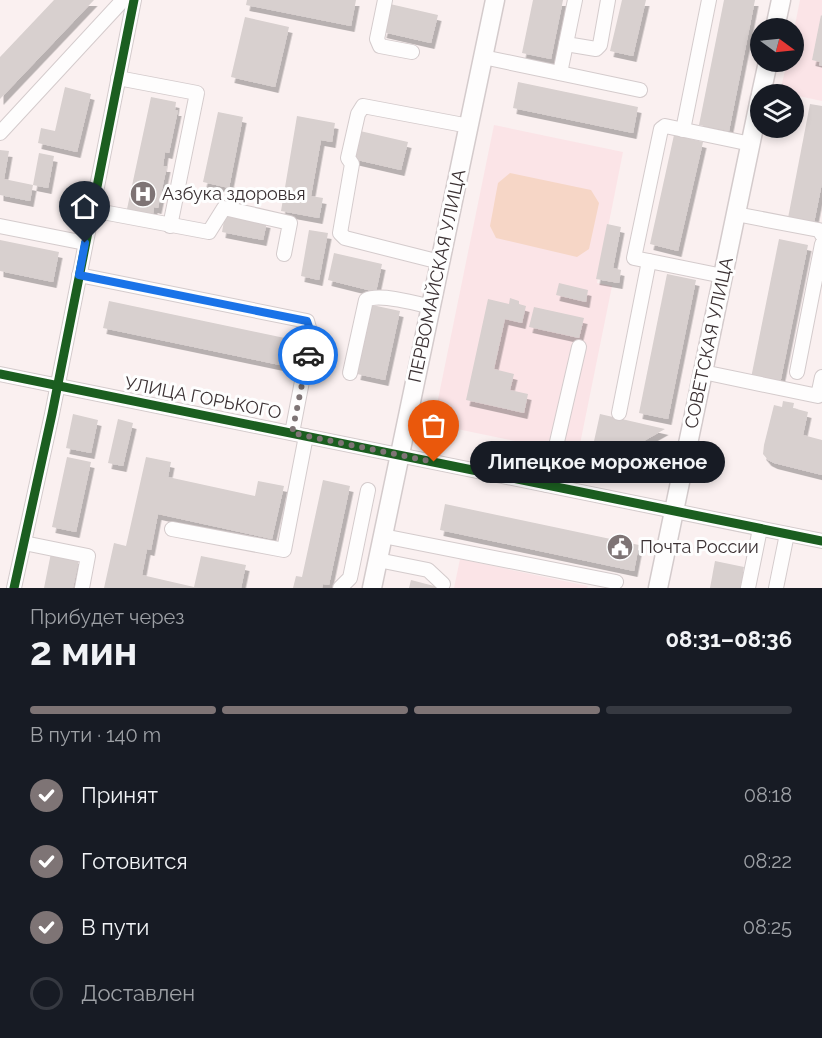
<!DOCTYPE html>
<html lang="ru">
<head>
<meta charset="utf-8">
<style>
	:root { --surface:#171b24; --page:#20242c; --text:#f1f3f6; --muted:#9ea1a6; --line:#363941; --accent:#7e7475 }
	body { margin:0; font-family:Raleway,sans-serif; background:var(--page); color:var(--text); height:100vh; display:flex; flex-direction:column; font-size:22px; white-space:nowrap }
	* { box-sizing:border-box; margin:0 }
	p { font-size:20px; color:var(--muted) }
	.icon { flex:none; width:33px; height:33px; fill:none; stroke:currentColor; stroke-width:2; stroke-linecap:round; stroke-linejoin:round }
	.map { position:relative; height:588px; overflow:hidden }
	.panel { display:flex; flex-direction:column; background:var(--surface); flex:1 }
	.panel>* { flex:none }
	.needle { width:39px; rotate:105deg }
	.controls { position:absolute; left:750px; top:18px; display:grid; gap:12px }
	.controls a { display:grid; place-items:center; width:54px; height:54px; border-radius:50%; background:var(--surface); box-shadow:0 3px 9px #0003; font-size:30px }
	.pin { position:absolute; display:grid; place-items:center; width:51px; height:51px; color:#fff; margin:-62px -26px; border-radius:50% 50% 50% 0; rotate:-45deg; box-shadow:0 0 6px #0007 }
	.pin .icon { rotate:45deg }
	.courier { position:absolute; display:grid; place-items:center; width:60px; height:60px; margin:-30px; border:4px solid #1a73e8; border-radius:50%; background:#fff; color:#222; box-shadow:0 2px 8px #0007 }
	.bubble { position:absolute; height:42px; border-radius:21px; background:var(--surface); box-shadow:0 3px 9px #0003; font-size:20px; font-weight:700; line-height:42px; text-align:center }
	.overview em { font-style:normal; font-weight:700 }
	.overview div { display:flex; flex-direction:column-reverse }
	.overview { display:flex; align-items:center; justify-content:space-between; height:102px; padding:0 30px }
	h1 { font-size:39px; font-weight:700; line-height:45px }
	.bar { display:grid; grid-template-columns:repeat(4,1fr); gap:9px 6px; align-content:center; height:72px; padding:0 30px }
	.bar i { height:8px; border-radius:4px; background:var(--line) }
	.bar .current { background:var(--accent) }
	.bar p { grid-column:span 4 }
	ol { padding:0 30px; list-style:none }
	li { display:flex; align-items:center; gap:18px; height:66px }
	li p { margin-inline-start:auto }
	li .icon { padding:6px; border-radius:50%; background:var(--accent); color:#fff; stroke-width:4 }
	li:last-child { color:var(--muted) }
	li i { width:33px; height:33px; border:3px solid var(--line); border-radius:50% }
	.map>svg:first-child { display:block }
</style>
</head>
<body>
<div class="map">
<svg width="822" height="588" viewBox="0 0 822 588">
	<defs>
		<filter id="shadow"><feDropShadow dx="3.5" dy="6" stdDeviation="0" flood-color="#0004"/></filter>
	</defs>
	<rect width="100%" height="100%" fill="#faf0f0"/>
	<g fill="#fbe4e7">
		<path d="M800,0H822V101L780,92L787,62H794V30Z"/>
		<path d="M494,125L623,152L597,283L612,286L578,454L433,424Z"/>
		<path d="M460,559L588,586L587,588H454Z"/>
	</g>
	<path fill="#f6d6c6" d="M510,173L591,190L599,203L589,249L577,257L496,238L490,226L498,183Z"/>
	<g fill="#d8d0cf" filter="url(#shadow)">
		<path d="M54,0H94L0,99V57Z"/>
		<path d="M247,0H356L351,26L246,5Z"/>
		<path d="M533,0H563L551,59L522,53Z"/>
		<path d="M622,0H646L633,56L610,51Z"/>
		<path d="M724,0H755L729,131L699,125Z"/>
		<path d="M390,4L438,15L431,43L383,32Z"/>
		<path d="M821,15L822,16V66L819,65L820,62L812,60Z"/>
		<path d="M245,17L289,27L275,87L231,77Z"/>
		<path d="M518,82L638,107L633,133L513,108Z"/>
		<path d="M65,87L91,94L77,152L38,143L41,128L55,131Z"/>
		<path d="M151,97L176,102L175,110H178L169,153L165,152L163,166H167L158,208L154,207L153,214L127,209Z"/>
		<path d="M810,104L822,106V183L814,223L788,218Z"/>
		<path d="M218,112L243,117L229,188L203,182Z"/>
		<path d="M297,116L335,123L332,142L321,140L311,196L323,198L319,218L281,211Z"/>
		<path d="M360,131L408,142L401,170L353,159Z"/>
		<path d="M674,135L703,142L678,251L650,244Z"/>
		<path d="M0,150L9,151L4,179L33,185L30,201L0,195Z"/>
		<path d="M39,153L54,156L48,188L33,185Z"/>
		<path d="M225,215L267,222L263,240L222,232Z"/>
		<path d="M607,224L621,227L613,268L621,270L619,283L596,279Z"/>
		<path d="M309,230L328,233L319,280L301,276Z"/>
		<path d="M779,239L808,245L780,384L751,378Z"/>
		<path d="M0,240L59,252L53,282L0,271Z"/>
		<path d="M334,253L382,264L376,292L328,280Z"/>
		<path d="M667,274L696,280L668,419L639,413Z"/>
		<path d="M559,283L588,290L586,302L556,295Z"/>
		<path d="M510,298L519,301V304L526,306L522,323L505,319L494,369L514,374L510,390L528,394L524,413L466,400L488,299L509,304Z"/>
		<path d="M109,301L299,341L294,368L103,328Z"/>
		<path d="M372,305L400,311L385,380L357,374Z"/>
		<path d="M534,307L584,318L579,338L529,327Z"/>
		<path d="M783,401L794,403L793,408L808,412L803,435L822,440V475L774,463L768,460L763,454L764,445L774,405L782,407Z"/>
		<path d="M73,414L98,420L91,453L66,448Z"/>
		<path d="M600,414L665,429L587,473Z"/>
		<path d="M118,419L133,423L123,466L108,463Z"/>
		<path d="M67,457L91,462L76,532L52,527Z"/>
		<path d="M146,457L171,462L168,477L255,496L258,481L284,486L272,539L158,514L151,550L147,549L142,575L194,587L201,556L246,565L241,588H104L114,543L126,546Z"/>
		<path d="M323,480L350,486L329,585L323,584L322,588H293L296,576L302,577Z"/>
		<path d="M445,504L639,545L634,571L440,530Z"/>
		<path d="M51,553L79,559L73,588H44Z"/>
		<path d="M715,561L744,567L740,588H710Z"/>
		<path d="M411,580L438,587V588H409Z"/>
	</g>
	<g fill="none" stroke-linecap="round" stroke-linejoin="round">
		<defs>
			<g id="minor">
				<path d="M385,0L377,39L380,46L412,52"/>
				<path d="M566,44L596,49L600,45L608,0"/>
				<path d="M483,57L640,90"/>
				<path d="M560,73L575,0"/>
				<path d="M118,78L197,93L170,226"/>
				<path d="M683,130L709,0"/>
				<path d="M0,133L123,0"/>
				<path d="M92,210L209,232L224,208L290,223L284,254"/>
				<path d="M736,214L819,230L822,235"/>
				<path d="M0,226L85,243"/>
				<path d="M440,262L345,238L340,233L352,164L348,158L358,114L363,106L469,126"/>
				<path d="M79,275L307,321L311,335L292,433"/>
				<path d="M723,276L634,258L661,129L665,126L751,144"/>
				<path d="M703,372L818,396L822,377"/>
				<path d="M797,372L822,244"/>
				<path d="M350,373L366,300C379,293 415,303 431,307"/>
				<path d="M0,374L822,541"/>
				<path d="M619,413L649,261"/>
				<path d="M547,485L579,347"/>
				<path d="M172,529L284,550L306,436"/>
				<path d="M383,536L616,582"/>
				<path d="M24,543L88,556L82,588"/>
				<path d="M378,560L428,570L443,584"/>
				<path d="M14,588L52,414L134,0"/>
				<path d="M340,588L350,578L368,490"/>
				<path d="M748,588L760,529"/>
				<path d="M776,588L787,534"/>
			</g>
			<g id="major">
				<path d="M775,28L781,0"/>
				<path d="M761,94L768,62"/>
				<path d="M372,588L495,0"/>
				<path d="M658,588L760,98"/>
			</g>
		</defs>
		<use href="#minor" stroke="#d4cbcc" stroke-width="16"/>
		<use href="#major" stroke="#d4cbcc" stroke-width="21"/>
		<use href="#minor" stroke="#fefdfd" stroke-width="14"/>
		<use href="#major" stroke="#fefdfd" stroke-width="18"/>
		<defs>
			<g id="cycleway">
				<path d="M0,374L822,541"/>
				<path d="M14,588L52,414L134,0"/>
			</g>
		</defs>
		<use href="#cycleway" stroke="#fefefe" stroke-width="13"/>
		<use href="#cycleway" stroke="#1b5e20" stroke-width="9"/>
	</g>
	<g fill="none" stroke-linecap="round" stroke-linejoin="round">
		<path stroke="#7e7475" stroke-width="6" stroke-dasharray="0 10.8" d="M308,355L292,433L434,462"/>
		<path stroke="#1a73e8" stroke-width="8" d="M85,243L79,275L307,321L312,335L308,355"/>
	</g>
	<defs>
		<symbol id="hospital-disc" viewBox="-11 -11 22 22"><circle r="9.5" fill="#7e7475" stroke="#fefefe"/><path d="M-5-5h3v3.5h4V-5h3V5h-3V1.5h-4V5h-3Z" fill="#fff"/></symbol>
		<symbol id="civic-disc" viewBox="-11 -11 22 22"><circle r="9.5" fill="#7e7475" stroke="#fefefe"/><path d="M-.6-6.5H3V-4.5H.6V-3L4-1V1h2V6H-6V1h2V-1L-.6-3ZM-1.2 2.5V6h2.4V2.5Z" fill="#fff"/></symbol>
	</defs>
	<g fill-rule="evenodd">
		<use href="#hospital-disc" x="128" y="179" width="30" height="30"/>
		<use href="#civic-disc" x="605" y="532" width="30" height="30"/>
	</g>
	<g text-anchor="middle" stroke-width="6" stroke-linejoin="round" paint-order="stroke">
		<g font-size="18" fill="#3b3133" stroke="#fefefe" text-anchor="start">
			<text x="162" y="200">Азбука здоровья</text>
			<text x="640" y="553">Почта России</text>
		</g>
		<g font-size="18" fill="#3b3133" stroke="#fefefe">
			<text transform="translate(437 276) rotate(-78)" y="6">ПЕРВОМАЙСКАЯ УЛИЦА</text>
			<text transform="translate(709 343) rotate(-78)" y="6">СОВЕТСКАЯ УЛИЦА</text>
			<text transform="translate(203 398) rotate(11)" y="6">УЛИЦА ГОРЬКОГО</text>
		</g>
	</g>
</svg>
<div class="controls">
<a><svg class="needle" viewBox="-14 -14 28 28"><path d="M0-13l5 13h-10z" fill="#e53935"/><path d="M0 13l5-13h-10z" fill="#9ea1a6"/></svg></a>
<a><svg class="icon" aria-label="layers" viewBox="0 0 24 24"><path d="M12 4l9 5-9 5-9-5zM3 14l9 5 9-5"/></svg></a>
</div>
<div class="pin" style="left:434px;top:462px;background:#ea580c"><svg class="icon" aria-label="bag" viewBox="0 0 24 24"><path d="M5 8h14l-1 12H6zM9 8a3 3 0 0 1 6 0"/></svg></div>
<div class="pin" style="left:85px;top:243px;background:#1f2937"><svg class="icon" aria-label="home" viewBox="0 0 24 24"><path d="M3 11l9-7 9 7M6 9v11h12V9"/></svg></div>
<div class="courier" style="left:308px;top:355px"><svg class="icon" aria-label="car" viewBox="0 0 24 24"><path d="M5 17H2v-5l4-1 3-4h7l3 4 3 1v5h-3M9 17h6M6 11h13"/><circle cx="7" cy="17" r="2"/><circle cx="17" cy="17" r="2"/></svg></div>
<div class="bubble" style="left:470px;top:441px;width:255px">Липецкое мороженое</div>
</div>
<section class="panel">
<div class="overview"><div><h1>2 мин</h1><p>Прибудет через</p></div><em>08:31–08:36</em></div>
<div class="bar"><i class="current"></i><i class="current"></i><i class="current"></i><i></i><p>В пути · 140 m</p></div>
<ol>
<li><svg class="icon" aria-label="check" viewBox="0 0 24 24"><path d="M5 12l5 5 9-10"/></svg>Принят<p>08:18</p></li>
<li><svg class="icon" aria-label="check" viewBox="0 0 24 24"><path d="M5 12l5 5 9-10"/></svg>Готовится<p>08:22</p></li>
<li><svg class="icon" aria-label="check" viewBox="0 0 24 24"><path d="M5 12l5 5 9-10"/></svg>В пути<p>08:25</p></li>
<li><i></i>Доставлен</li>
</ol>
</section>
</body>
</html>
